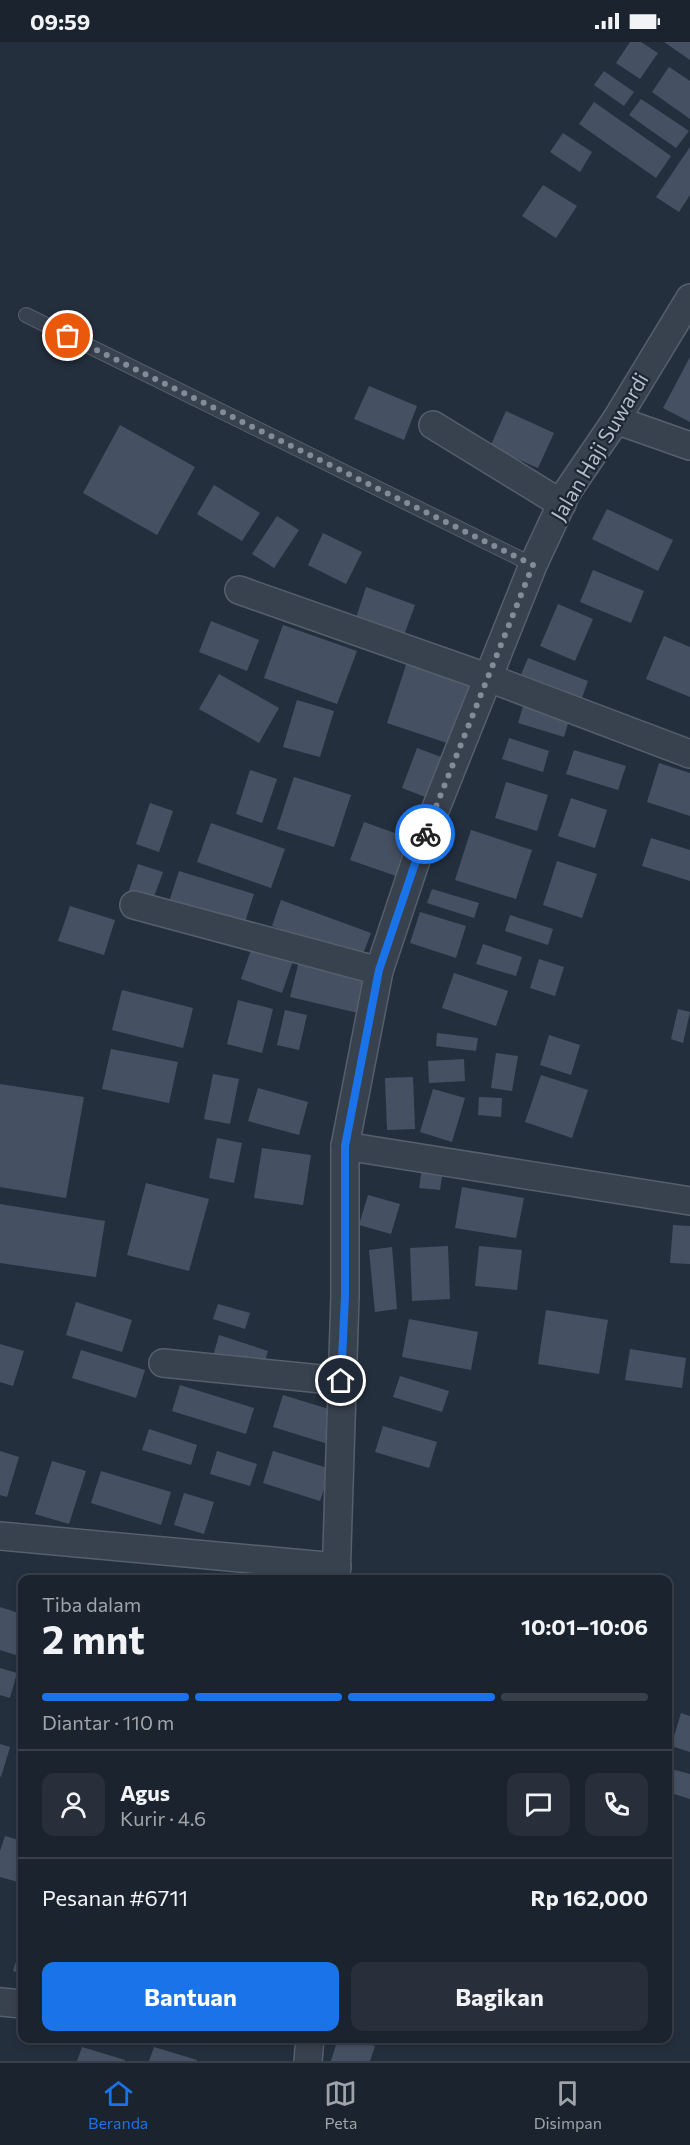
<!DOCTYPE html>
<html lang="id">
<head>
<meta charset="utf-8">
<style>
	:root { --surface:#1b232e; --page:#282f3a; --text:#f1f3f6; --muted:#a0a4aa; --line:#39404a; --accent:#1a73e8 }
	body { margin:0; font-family:Commissioner,sans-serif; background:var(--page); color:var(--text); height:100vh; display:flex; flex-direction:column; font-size:22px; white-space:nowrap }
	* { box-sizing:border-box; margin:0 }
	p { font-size:20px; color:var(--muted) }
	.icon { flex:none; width:33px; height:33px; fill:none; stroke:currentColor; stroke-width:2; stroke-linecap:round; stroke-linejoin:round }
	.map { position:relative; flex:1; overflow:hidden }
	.sheet { position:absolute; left:18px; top:1533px; width:654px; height:468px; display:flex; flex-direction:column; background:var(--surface); border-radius:12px; box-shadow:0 3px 9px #0003,0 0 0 2px var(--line) }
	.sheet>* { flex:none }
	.pin { position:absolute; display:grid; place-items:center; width:51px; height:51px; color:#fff; margin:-26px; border:3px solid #fff; border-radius:50%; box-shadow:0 2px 6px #0007 }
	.courier { position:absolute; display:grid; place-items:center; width:60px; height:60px; margin:-30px; border:4px solid #1a73e8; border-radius:50%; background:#fff; color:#222; box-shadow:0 2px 8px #0007 }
	.summary em { font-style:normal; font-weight:700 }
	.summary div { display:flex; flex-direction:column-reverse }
	.summary { display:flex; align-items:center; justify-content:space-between; height:102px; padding:0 24px }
	h1 { font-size:39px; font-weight:700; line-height:45px }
	.bar { display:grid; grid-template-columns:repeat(4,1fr); gap:9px 6px; align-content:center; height:72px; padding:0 24px }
	.bar i { height:8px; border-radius:4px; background:var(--line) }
	.bar .current { background:var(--accent) }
	.bar p { grid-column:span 4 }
	.line { display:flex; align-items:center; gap:15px; padding:0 24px; border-top:2px solid var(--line) }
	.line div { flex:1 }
	.round { display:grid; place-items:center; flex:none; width:63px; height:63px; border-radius:12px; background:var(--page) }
	.button { display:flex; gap:12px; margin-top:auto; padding:12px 24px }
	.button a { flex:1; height:69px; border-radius:12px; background:var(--accent); color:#fff; font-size:24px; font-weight:700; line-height:69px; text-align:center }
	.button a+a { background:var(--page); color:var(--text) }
	.status { display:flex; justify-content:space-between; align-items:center; height:42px; padding:0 30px; background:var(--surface); direction:ltr }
	.status svg { height:16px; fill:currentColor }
	.dock { display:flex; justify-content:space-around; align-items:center; height:84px; border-top:2px solid var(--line); background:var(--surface); font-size:16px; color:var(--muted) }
	.dock a { display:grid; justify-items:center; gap:3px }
	.dock .current { color:var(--accent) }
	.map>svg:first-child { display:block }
</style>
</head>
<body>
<div class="status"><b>09:59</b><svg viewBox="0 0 49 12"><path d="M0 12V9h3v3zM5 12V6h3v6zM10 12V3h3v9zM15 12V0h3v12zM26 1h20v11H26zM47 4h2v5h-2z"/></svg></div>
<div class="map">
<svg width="690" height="2019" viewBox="0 0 690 2019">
	<rect width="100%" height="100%" fill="#242f3e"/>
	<g fill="#455162">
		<path d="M630,0H641L658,11L640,37L616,21Z"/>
		<path d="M664,0H690V18Z"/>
		<path d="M669,25L690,39V77L652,50Z"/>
		<path d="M604,29L634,50L624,64L594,43Z"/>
		<path d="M641,57L689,89L676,106L629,73Z"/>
		<path d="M594,60L671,114L656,136L579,82Z"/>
		<path d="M563,91L592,110L580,130L550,110Z"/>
		<path d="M690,105V153L679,170L656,155Z"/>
		<path d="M543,143L577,164L556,196L522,174Z"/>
		<path d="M690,315V380L663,366Z"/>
		<path d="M369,344L417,364L404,398L354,377Z"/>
		<path d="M506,369L554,391L538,426L490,405Z"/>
		<path d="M120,383L195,425L157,493L83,451Z"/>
		<path d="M214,443L260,471L242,499L197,472Z"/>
		<path d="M607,467L673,498L658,529L592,497Z"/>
		<path d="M277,474L299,488L274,526L252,512Z"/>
		<path d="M323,491L362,510L346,542L308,523Z"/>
		<path d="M593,528L644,549L631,581L580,560Z"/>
		<path d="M366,545L415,563L404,593L356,576Z"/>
		<path d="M558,562L593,577L575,619L540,604Z"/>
		<path d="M211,579L259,598L247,629L199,610Z"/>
		<path d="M283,583L357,609L337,662L264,636Z"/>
		<path d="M664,594L690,605V655L646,637Z"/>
		<path d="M528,616L588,639L581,659L520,635Z"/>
		<path d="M408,617L471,638L450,702L387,681Z"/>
		<path d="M219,632L279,666L259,701L199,667Z"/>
		<path d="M297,658L334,669L320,715L283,705Z"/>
		<path d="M523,664L569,678L564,695L518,681Z"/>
		<path d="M509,696L549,709L543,730L502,717Z"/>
		<path d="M417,706L444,716L428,756L402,746Z"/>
		<path d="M574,708L626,724L618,748L566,732Z"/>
		<path d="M659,721L690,731V774L647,760Z"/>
		<path d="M250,728L277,737L262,781L236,772Z"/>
		<path d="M294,735L351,753L334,805L277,787Z"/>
		<path d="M506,740L548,753L537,789L495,776Z"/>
		<path d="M571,756L607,768L595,806L558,794Z"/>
		<path d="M150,761L173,769L159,810L136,802Z"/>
		<path d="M364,780L409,796L396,834L350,818Z"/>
		<path d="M211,781L285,807L271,846L197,820Z"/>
		<path d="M471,788L532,808L516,857L455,838Z"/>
		<path d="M651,796L690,808V839L642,824Z"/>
		<path d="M557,819L597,832L582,876L543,863Z"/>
		<path d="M138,822L163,830L151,863L127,854Z"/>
		<path d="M179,829L254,852L242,889L167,866Z"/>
		<path d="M432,847L479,861L474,876L427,861Z"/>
		<path d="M281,858L371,891L361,917L272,884Z"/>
		<path d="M70,864L115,878L104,913L58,899Z"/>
		<path d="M420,870L466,884L456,916L410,901Z"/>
		<path d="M510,873L553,887L548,903L505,889Z"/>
		<path d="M254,899L295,913L282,951L241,937Z"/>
		<path d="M483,902L522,915L516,934L476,922Z"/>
		<path d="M300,915L368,932L358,971L290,955Z"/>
		<path d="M539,917L564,925L555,954L530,946Z"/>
		<path d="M454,931L508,949L496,984L442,966Z"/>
		<path d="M122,948L193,966L183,1006L112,988Z"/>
		<path d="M238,958L273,967L262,1011L227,1002Z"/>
		<path d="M678,967L690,970L683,1001L671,997Z"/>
		<path d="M285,968L307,973L299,1008L277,1003Z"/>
		<path d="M437,991L478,996L476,1009L436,1004Z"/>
		<path d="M549,993L580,1003L571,1033L540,1023Z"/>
		<path d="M111,1007L178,1020L169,1061L102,1047Z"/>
		<path d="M496,1011L518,1014L512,1049L491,1046Z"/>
		<path d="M464,1017L465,1039L429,1041L428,1019Z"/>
		<path d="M213,1032L239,1037L230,1082L204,1077Z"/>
		<path d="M541,1033L588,1048L572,1096L525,1080Z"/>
		<path d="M413,1035L415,1087L387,1088L385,1036Z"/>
		<path d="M0,1042L84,1055L66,1156L0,1145Z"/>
		<path d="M258,1046L308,1060L299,1093L248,1079Z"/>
		<path d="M433,1047L465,1056L452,1100L420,1090Z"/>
		<path d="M479,1055L502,1056L501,1075L478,1073Z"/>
		<path d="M217,1096L242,1101L234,1141L209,1136Z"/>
		<path d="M262,1106L311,1113L303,1163L254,1156Z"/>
		<path d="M422,1126L443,1128L440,1148L419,1146Z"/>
		<path d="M146,1141L209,1157L189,1229L127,1213Z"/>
		<path d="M462,1145L524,1156L516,1196L455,1186Z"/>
		<path d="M368,1153L400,1162L391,1192L359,1183Z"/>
		<path d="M0,1162L105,1179L96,1235L0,1221Z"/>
		<path d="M673,1183L690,1184V1222L670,1221Z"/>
		<path d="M448,1204L450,1257L412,1259L410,1206Z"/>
		<path d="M479,1204L522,1208L517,1248L475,1244Z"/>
		<path d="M392,1205L397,1267L375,1270L369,1208Z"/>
		<path d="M76,1260L132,1278L122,1310L66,1293Z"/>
		<path d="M218,1262L250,1271L245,1287L213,1277Z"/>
		<path d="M546,1268L608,1278L599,1332L538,1322Z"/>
		<path d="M409,1277L478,1290L471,1328L402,1315Z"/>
		<path d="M219,1293L268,1309L262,1329L213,1314Z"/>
		<path d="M0,1302L24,1309L13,1344L0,1340Z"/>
		<path d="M630,1307L686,1316L682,1346L625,1338Z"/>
		<path d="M81,1308L145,1328L136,1356L72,1336Z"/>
		<path d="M400,1334L449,1349L442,1370L393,1355Z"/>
		<path d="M180,1343L254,1366L246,1392L172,1369Z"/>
		<path d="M283,1353L335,1369L325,1401L273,1385Z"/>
		<path d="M383,1384L437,1400L429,1426L375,1410Z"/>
		<path d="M149,1387L197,1403L191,1423L142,1408Z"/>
		<path d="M0,1409L19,1415L7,1455L0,1453Z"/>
		<path d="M217,1409L257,1422L250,1444L210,1432Z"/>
		<path d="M273,1409L331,1427L320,1459L263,1441Z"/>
		<path d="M52,1419L86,1429L69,1482L35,1472Z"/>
		<path d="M101,1429L171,1450L161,1483L91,1461Z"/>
		<path d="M184,1451L214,1460L204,1492L174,1483Z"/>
		<path d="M0,1565L22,1572V1615L0,1608Z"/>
		<path d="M0,1626L17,1631L10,1656L0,1653Z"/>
		<path d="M681,1671L690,1674V1710L671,1704Z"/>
		<path d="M0,1702L10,1705L1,1735L0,1734Z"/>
		<path d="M668,1726L690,1732V1757L668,1750Z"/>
		<path d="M5,1794L22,1799V1841L0,1835V1809Z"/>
		<path d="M22,1900V1932L13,1929Z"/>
		<path d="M338,1996H353L375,2004L370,2019H331Z"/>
		<path d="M82,2005L125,2018V2019H77Z"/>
		<path d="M154,2005L197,2018V2019H149Z"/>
	</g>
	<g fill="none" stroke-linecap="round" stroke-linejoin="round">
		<defs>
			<path id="service" d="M26,273L533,523"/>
			<g id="minor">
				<path d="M616,378L690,404"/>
				<path d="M433,383L562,462"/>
				<path d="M239,548L489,636L690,712"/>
				<path d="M134,863L379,929"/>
				<path d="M345,1104L690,1159"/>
				<path d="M163,1321L341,1339"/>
				<path d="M0,1494L337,1525"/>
				<path d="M336,1538L345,1254V1104L379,929L420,806L533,523L567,450L616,378L690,256"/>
				<path d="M1,1960L22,1962"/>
				<path d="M308,2019L310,1996"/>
			</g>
		</defs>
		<use href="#service" stroke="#565f6c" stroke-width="16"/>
		<use href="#minor" stroke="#565f6c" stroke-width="30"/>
		<use href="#service" stroke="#38414e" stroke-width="14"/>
		<use href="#minor" stroke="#38414e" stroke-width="27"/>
	</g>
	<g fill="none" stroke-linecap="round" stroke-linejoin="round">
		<path stroke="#828b98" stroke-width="6" stroke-dasharray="0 10.8" d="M68,294L533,523L425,792"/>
		<path stroke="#1a73e8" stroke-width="8" d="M341,1339L345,1254V1104L379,928L425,792"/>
	</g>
	<g text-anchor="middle" stroke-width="4.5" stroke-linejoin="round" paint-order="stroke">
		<g font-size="21" fill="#b4bcc9" stroke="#1d2633">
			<text transform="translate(600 405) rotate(-59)" y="7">Jalan Haji Suwardi</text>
		</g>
	</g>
</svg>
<div class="pin" style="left:68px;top:294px;background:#ea580c"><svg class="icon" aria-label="bag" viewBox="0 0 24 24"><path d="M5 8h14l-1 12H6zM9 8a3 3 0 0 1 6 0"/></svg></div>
<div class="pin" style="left:341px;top:1339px;background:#1f2937"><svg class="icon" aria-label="home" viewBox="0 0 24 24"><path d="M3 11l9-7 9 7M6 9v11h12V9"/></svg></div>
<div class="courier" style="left:425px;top:792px"><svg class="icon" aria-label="bike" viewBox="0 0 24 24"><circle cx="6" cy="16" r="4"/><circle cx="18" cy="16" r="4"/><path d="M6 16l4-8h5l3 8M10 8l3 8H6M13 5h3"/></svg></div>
<section class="sheet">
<div class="summary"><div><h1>2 mnt</h1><p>Tiba dalam</p></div><em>10:01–10:06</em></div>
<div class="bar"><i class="current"></i><i class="current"></i><i class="current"></i><i></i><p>Diantar · 110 m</p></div>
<div class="line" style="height:108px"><a class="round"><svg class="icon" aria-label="person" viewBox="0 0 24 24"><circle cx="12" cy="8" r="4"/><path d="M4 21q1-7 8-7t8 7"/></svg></a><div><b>Agus</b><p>Kurir · 4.6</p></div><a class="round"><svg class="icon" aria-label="chat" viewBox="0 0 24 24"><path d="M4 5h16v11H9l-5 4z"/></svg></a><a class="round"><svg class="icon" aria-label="phone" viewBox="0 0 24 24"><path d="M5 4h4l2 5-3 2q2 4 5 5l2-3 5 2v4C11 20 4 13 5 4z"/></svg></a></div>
<div class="line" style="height:78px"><div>Pesanan #6711</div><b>Rp 162,000</b></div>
<div class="button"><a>Bantuan</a><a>Bagikan</a></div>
</section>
</div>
<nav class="dock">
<a class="current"><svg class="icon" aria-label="home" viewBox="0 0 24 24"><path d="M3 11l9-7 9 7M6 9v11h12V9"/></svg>Beranda</a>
<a><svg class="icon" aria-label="map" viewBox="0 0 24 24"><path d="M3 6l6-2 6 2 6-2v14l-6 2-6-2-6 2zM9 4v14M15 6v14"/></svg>Peta</a>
<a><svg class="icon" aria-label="saved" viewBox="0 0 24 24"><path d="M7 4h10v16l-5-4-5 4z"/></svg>Disimpan</a>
</nav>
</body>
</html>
